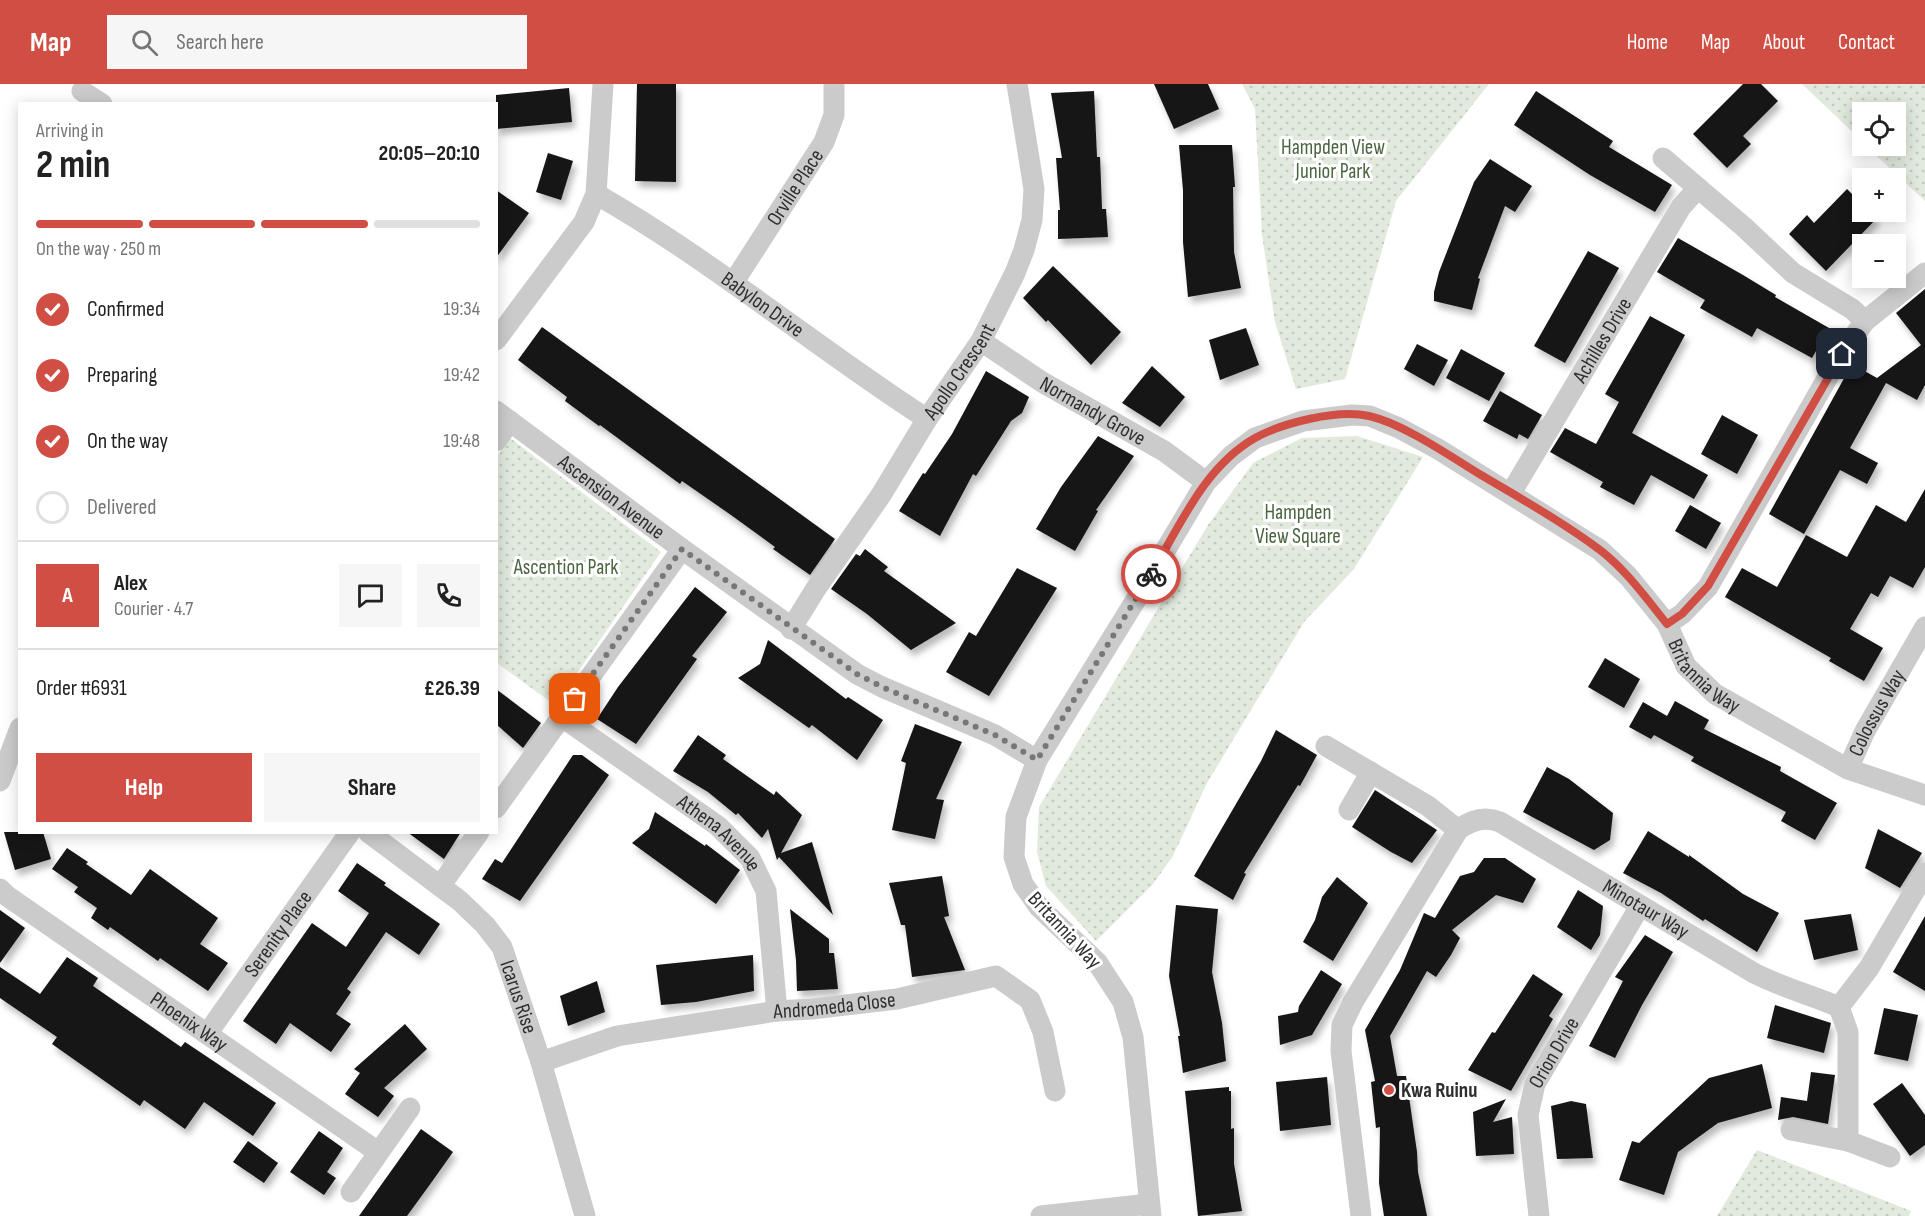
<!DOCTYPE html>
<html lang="en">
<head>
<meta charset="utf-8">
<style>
	:root { --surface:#fff; --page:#f6f6f6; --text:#222; --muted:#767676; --line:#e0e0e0; --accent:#d14e44 }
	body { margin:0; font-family:"Sofia Sans Condensed",sans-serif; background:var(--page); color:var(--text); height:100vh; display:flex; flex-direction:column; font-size:22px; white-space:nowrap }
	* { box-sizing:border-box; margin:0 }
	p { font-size:20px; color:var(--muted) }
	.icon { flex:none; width:33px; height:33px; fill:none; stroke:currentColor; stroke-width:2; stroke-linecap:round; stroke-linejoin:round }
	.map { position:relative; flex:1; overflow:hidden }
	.drawer { position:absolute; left:18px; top:18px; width:480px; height:732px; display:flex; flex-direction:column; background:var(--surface); border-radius:0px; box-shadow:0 3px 15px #0003 }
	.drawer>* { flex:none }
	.controls { position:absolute; left:1852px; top:18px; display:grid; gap:12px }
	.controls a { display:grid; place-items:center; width:54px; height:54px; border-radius:0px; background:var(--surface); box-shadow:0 3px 15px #0003; font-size:30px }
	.pin { position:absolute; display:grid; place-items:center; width:51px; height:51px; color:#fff; margin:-26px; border-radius:12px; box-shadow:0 3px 9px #0006 }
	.courier { position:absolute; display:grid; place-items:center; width:60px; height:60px; margin:-30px; border:4px solid #d14e44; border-radius:50%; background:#fff; color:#222; box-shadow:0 2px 8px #0007 }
	.summary em { font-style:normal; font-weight:700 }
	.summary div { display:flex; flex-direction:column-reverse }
	.summary { display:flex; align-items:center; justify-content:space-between; height:102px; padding:0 18px }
	h1 { font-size:39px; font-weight:700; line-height:45px }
	.bar { display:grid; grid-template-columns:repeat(4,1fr); gap:9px 6px; align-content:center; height:72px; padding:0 18px }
	.bar i { height:8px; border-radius:4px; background:var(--line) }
	.bar .current { background:var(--accent) }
	.bar p { grid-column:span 4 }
	.line { display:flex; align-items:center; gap:15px; padding:0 18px; border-top:2px solid var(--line) }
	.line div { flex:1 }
	.round { display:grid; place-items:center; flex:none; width:63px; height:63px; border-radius:0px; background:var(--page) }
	ol { padding:0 18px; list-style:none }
	li { display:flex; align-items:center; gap:18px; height:66px }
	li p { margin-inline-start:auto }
	li .icon { padding:6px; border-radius:50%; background:var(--accent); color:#fff; stroke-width:4 }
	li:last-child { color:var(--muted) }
	li i { width:33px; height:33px; border:3px solid var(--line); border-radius:50% }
	.cta { display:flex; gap:12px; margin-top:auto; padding:12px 18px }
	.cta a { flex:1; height:69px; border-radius:0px; background:var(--accent); color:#fff; font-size:24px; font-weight:700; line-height:69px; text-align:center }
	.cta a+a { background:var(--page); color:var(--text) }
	header { display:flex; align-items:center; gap:36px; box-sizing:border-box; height:84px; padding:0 30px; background:var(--accent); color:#fff }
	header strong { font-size:28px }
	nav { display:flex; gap:33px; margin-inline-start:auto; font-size:21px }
	.search { width:420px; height:54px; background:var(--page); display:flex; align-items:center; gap:15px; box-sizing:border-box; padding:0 21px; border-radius:0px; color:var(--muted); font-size:22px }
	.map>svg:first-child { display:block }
</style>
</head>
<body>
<header>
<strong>Map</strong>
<div class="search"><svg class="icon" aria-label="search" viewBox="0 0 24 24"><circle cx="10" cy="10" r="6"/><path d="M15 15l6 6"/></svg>Search here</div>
<nav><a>Home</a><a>Map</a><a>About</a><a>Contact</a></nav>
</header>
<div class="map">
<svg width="1925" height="1132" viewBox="0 0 1925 1132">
	<defs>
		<pattern id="park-dots" width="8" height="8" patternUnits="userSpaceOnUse" patternTransform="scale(1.5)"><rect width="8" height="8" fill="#e2eadd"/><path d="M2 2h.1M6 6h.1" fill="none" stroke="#c2c9be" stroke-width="1.8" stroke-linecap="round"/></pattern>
		<filter id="shadow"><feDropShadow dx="3.5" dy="6" stdDeviation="3" flood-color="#0004"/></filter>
	</defs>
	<rect width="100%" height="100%" fill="#fff"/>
	<g fill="url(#park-dots)">
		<path d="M1242,0H1489L1396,117L1345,295L1296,305L1275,238L1262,151L1255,25Z"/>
		<path d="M1802,0H1925V117L1866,62H1896V28H1863V58Z"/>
		<path d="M1357,352L1423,373L1354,485L1304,538L1207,699L1173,772L1153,800L1096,857L1046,802L1037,768L1039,723L1208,441L1253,379L1302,354Z"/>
		<path d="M510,354L661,468L555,621L497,579V373Z"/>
		<path d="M1757,1066L1911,1127L1909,1132H1717Z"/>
	</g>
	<g fill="#151515" filter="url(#shadow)">
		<path d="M637,0H676V98L635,97Z"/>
		<path d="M1154,0H1208L1219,25L1174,45Z"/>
		<path d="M1743,0H1761L1778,17L1743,52L1751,60L1727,84L1693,50Z"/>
		<path d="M569,4L572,38L496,45V11Z"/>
		<path d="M1094,7L1097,73H1100L1102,125H1106L1108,153L1058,155V126H1060L1056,74H1062L1051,9Z"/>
		<path d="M1536,7L1613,57L1609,63L1672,101L1655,128L1590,91L1514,41Z"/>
		<path d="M1179,61H1232L1235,103H1233L1234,168L1241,204L1188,213L1183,158V106Z"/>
		<path d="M548,69L573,77L561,116L536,108Z"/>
		<path d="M1490,75L1532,102L1515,128L1505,122L1478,194L1480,195L1472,226L1434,217V208L1439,188L1474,98Z"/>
		<path d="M1847,105L1863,121V128H1870L1877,134L1826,187L1789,150L1807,131L1814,139Z"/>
		<path d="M496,106L529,129L496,174Z"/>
		<path d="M1678,154L1743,191L1776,211L1775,213L1829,244L1812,274L1757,244L1752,253L1700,224L1705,216L1657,188Z"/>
		<path d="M1588,167L1619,184L1565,279L1534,262Z"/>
		<path d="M1053,182L1121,248L1091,281L1048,236L1046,238L1023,214Z"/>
		<path d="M1925,205V301L1917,316L1886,299L1850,364L1878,379L1867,400L1840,386L1804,450L1769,430L1852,280L1877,294L1921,261L1896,229Z"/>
		<path d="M1650,232L1685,251L1632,349L1708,391L1694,415L1651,391L1634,421L1600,403L1603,398L1550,368L1565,344L1596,360L1619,318L1605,310Z"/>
		<path d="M542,243L835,455L810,491L773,465L775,463L731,431L682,397L680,400L600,341L599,342L565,317L567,313L518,276Z"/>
		<path d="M1246,244L1259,281L1220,296L1209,256Z"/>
		<path d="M1417,260L1448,276L1434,302L1404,285Z"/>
		<path d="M1461,265L1505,289L1489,317L1446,294Z"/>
		<path d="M1152,282L1185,313L1160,343L1122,319Z"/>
		<path d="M986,287L1029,313L1022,329L1011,337L976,392L973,390L940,452L899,427L923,389L925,390L952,350Z"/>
		<path d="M1500,307L1542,331L1528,355L1519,350L1517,355L1483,337Z"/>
		<path d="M1722,331L1758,351L1737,390L1701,370Z"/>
		<path d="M1098,352L1134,372L1096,426L1098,427L1075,467L1036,445L1061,403Z"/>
		<path d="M1925,405V483L1913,504L1890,492L1878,513L1871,509L1850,545L1883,564L1864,597L1829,577L1831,574L1725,513L1742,484L1777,503L1806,451L1847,473L1876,421L1906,438Z"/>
		<path d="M1690,421L1721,439L1706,465L1675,447Z"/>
		<path d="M865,465L888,483L884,487L956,539L911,566L867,530L831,505L856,470L860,472Z"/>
		<path d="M1017,484L1057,504L989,612L946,588L969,548L976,552Z"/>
		<path d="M695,503L727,528L692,572L697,575L636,660L597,635L618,603Z"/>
		<path d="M768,556L846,615L848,613L883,636L857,676L812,641L809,644L738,594L760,580Z"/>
		<path d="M1605,574L1640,595L1624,624L1588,603Z"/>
		<path d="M496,605L541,639L523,664L496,640Z"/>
		<path d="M1675,617L1709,636L1704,645L1781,683L1780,687L1837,719L1815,756L1781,737L1786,728L1691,677L1694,673L1654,651L1651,655L1629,643L1643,618L1667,632Z"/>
		<path d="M915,640L962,658L936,715L944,716L935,755L892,746L906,679L901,677Z"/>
		<path d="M1276,646L1317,671L1300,702L1298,701L1244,789L1246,790L1233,816L1194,792L1261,677Z"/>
		<path d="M698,651L726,671L723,675L774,711L776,707L802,731L781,769L812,758L833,831L779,773L777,776L768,745L762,754L738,729L736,731L708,708L673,687Z"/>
		<path d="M573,671H582L609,691L520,817L482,795L495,775L502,779Z"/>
		<path d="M1547,683L1569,695L1613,729L1610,756L1594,766L1523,728Z"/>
		<path d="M1375,706L1437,746L1412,779L1391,768L1352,743Z"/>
		<path d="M655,728L705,762L706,760L740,786L716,820L632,759L649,745Z"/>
		<path d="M1878,745L1922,769L1900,804L1865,784Z"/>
		<path d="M1648,747L1689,773V771L1743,810L1779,829L1757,868L1705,835L1703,837L1661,809L1623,789Z"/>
		<path d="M4,748H43L51,775L15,786Z"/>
		<path d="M407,748H461L444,775Z"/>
		<path d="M67,764L88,778L86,780L131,811L150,785L218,834L200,860L228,879L208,907L160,874L158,877L110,843L108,846L91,834L97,824L74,808L78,803L52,785Z"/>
		<path d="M1484,774H1505L1536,795L1523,819L1496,811L1452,846L1460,854L1451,871L1436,893L1427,887L1390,952L1397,992H1406L1417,1068L1418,1088L1427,1132H1384L1379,1099L1380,1043L1376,1044L1371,998L1375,997L1365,946L1400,886L1424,829L1435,834L1460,792L1474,788Z"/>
		<path d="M357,779L386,799L384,801L440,840L419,871L386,848L347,905L351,908L336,930L351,940L331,968L290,939L276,960L243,937L312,839L346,863L369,829L338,807Z"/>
		<path d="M942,792L949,832L944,833L965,886L912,893L905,841H901L889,799Z"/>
		<path d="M1337,793L1368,819L1333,877L1303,858L1315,836L1322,813Z"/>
		<path d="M1578,806L1603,822L1600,851L1591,866L1557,843Z"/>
		<path d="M1176,821L1218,825L1212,888L1222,939L1226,977L1183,989L1178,952H1180L1169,892Z"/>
		<path d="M790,825L829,855V869H834L838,905L797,907L796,876Z"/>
		<path d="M0,826L25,844L0,879Z"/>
		<path d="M1851,830L1858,866L1814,876L1804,836Z"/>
		<path d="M1925,832V907L1893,888Z"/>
		<path d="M1645,851L1673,868L1642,921L1615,974L1589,962L1623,897L1615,893Z"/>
		<path d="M753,871L754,907L696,918L661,921L656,881Z"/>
		<path d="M67,873L98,894L93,902L181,963L185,958L276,1019L253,1052L204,1018L185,1045L144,1016L140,1022L52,960L57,953L0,914V883L40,910Z"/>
		<path d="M1321,886L1342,900L1312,951L1280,961L1278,932L1298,928L1299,922Z"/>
		<path d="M1533,890L1563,910L1549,932L1553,935L1511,1007L1468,986L1492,948L1495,949Z"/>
		<path d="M597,897L605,928L568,942L560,912Z"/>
		<path d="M1775,921L1831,939L1824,969L1767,954Z"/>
		<path d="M1884,924L1918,931L1908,977L1874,970Z"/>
		<path d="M405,940L427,965L384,1004L394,1012L378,1033L345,1010L360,989L354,985Z"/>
		<path d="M1762,980L1772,1024L1718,1039L1678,1068L1664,1111L1619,1096L1632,1057L1639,1059L1709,994Z"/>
		<path d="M1811,988L1835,991L1828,1040L1793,1033L1778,1036L1781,1013L1807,1017Z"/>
		<path d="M1327,993L1331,1041L1280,1047L1276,998Z"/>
		<path d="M1902,999L1925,1031V1061L1910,1072L1873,1020Z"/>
		<path d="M1229,1003V1007H1231V1045L1234,1044V1080L1242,1127L1198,1132L1185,1007Z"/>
		<path d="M1506,1015L1493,1038L1512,1033L1514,1070L1476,1072L1473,1028Z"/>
		<path d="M1571,1017L1586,1020L1593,1074L1557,1075L1551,1022Z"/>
		<path d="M421,1045L453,1068L431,1099L407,1132H359Z"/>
		<path d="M319,1047L343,1064L327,1088L336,1094L324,1111L290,1088Z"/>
		<path d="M248,1057L278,1079L264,1099L233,1078Z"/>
	</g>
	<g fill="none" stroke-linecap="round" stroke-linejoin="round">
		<g stroke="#cbcbcb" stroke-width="21">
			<path d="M82,7L102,20"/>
			<path d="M1663,74L1698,104"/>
			<path id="s1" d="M596,110C712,176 815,263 927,335"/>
			<path id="s2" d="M733,199L824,58L834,31V0"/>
			<path d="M496,256L584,138L596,110L603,0"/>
			<path id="s3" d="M981,257L1042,298L1164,367L1206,398"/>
			<path id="s4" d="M496,327L682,465L857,590L882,603L995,651L1037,676"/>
			<path d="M496,357L510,337"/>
			<path id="s5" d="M1511,409L1681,123L1698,104L1744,143L1793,189L1852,225L1865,237"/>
			<path d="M1667,540L1682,530L1708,503L1841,270L1865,237L1925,189"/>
			<path id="s6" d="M791,545L815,506L881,411L927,335L981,257L1015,189L1024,166L1032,136L1034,105L1017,0"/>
			<path id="s7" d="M562,633L718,742L750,774L766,807L777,927"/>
			<path d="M1326,662L1428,722L1458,746"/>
			<path id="s8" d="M1848,685L1865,647L1925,543"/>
			<path d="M0,697L20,644"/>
			<path d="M496,724L682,465"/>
			<path d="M1349,726L1371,688"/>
			<path id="s9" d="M368,748L460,817L485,841L502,863L541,978L585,1132"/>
			<path d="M440,802L479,748"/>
			<path id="s10" d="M0,805L7,812L378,1068"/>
			<path d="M1839,923L1848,948V1057"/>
			<path id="s11" d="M207,950L350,748"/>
			<path id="s12" d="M541,978L617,952L777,927L812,925L897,915L996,892L1030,916L1043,948L1055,1007"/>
			<path d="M1791,1046L1848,1057L1890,1073"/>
			<path d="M351,1108L410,1024"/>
			<path d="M1041,1132L1149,1120"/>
			<path id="s13" d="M1151,1132L1133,953L1123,918L1097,878L1039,823L1023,800L1014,773L1016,733L1037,676L1140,509L1206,398L1231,372L1255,354L1303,337L1352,331L1370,332L1399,344L1438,365L1600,466L1628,492L1667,540L1686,582L1715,610L1848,685L1925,711"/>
			<path id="s14" d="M1361,1132L1341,967L1342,941L1353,918L1458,746C1471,736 1485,732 1500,738L1754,889C1781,903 1811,911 1839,923L1869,884L1925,789"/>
			<path id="s15" d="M1539,1132L1528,1031L1535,1000L1640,822"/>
		</g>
	</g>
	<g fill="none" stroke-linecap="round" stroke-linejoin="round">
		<path stroke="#777" stroke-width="6" stroke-dasharray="0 10.8" d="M575,615L682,465L857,590L882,603L995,651L1037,676L1151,490"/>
		<path stroke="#d14e44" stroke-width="8" d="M1151,490C1180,442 1204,383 1255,354C1282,339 1337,325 1369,332C1404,340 1450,372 1481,391C1520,414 1564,439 1600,466C1626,486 1646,514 1667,540L1682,530L1708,502L1842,270"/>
	</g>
	<circle fill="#d14e44" stroke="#fff" stroke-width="2" cx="1389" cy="1006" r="6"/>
	<g text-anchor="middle" stroke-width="6" stroke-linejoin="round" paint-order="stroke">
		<g font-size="21" fill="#4c6541" stroke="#fff">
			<text x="1333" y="70">Hampden View<tspan x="1333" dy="24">Junior Park</tspan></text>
			<text x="1298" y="435">Hampden<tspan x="1298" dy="24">View Square</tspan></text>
			<text x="566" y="490">Ascention Park</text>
		</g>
		<g font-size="21" fill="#2e2e2e" stroke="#fff">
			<text dy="7" stroke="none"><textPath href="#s2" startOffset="114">Orville Place</textPath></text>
			<text dy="7" stroke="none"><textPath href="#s1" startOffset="200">Babylon Drive</textPath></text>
			<text dy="7" stroke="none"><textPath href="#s5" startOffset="178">Achilles Drive</textPath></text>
			<text dy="7" stroke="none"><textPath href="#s6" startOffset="308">Apollo Crescent</textPath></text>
			<text dy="7" stroke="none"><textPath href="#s3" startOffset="132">Normandy Grove</textPath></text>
			<text dy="7" stroke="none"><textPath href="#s4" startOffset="144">Ascension Avenue</textPath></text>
			<text dy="7" stroke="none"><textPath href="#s13" startOffset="1443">Britannia Way</textPath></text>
			<text dy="7" stroke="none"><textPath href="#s8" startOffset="63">Colossus Way</textPath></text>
			<text dy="7" stroke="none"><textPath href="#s7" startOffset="196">Athena Avenue</textPath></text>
			<text dy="7" stroke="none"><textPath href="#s14" startOffset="634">Minotaur Way</textPath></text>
			<text transform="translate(1065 846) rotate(47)" y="7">Britannia Way</text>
			<text dy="7" stroke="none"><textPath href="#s11" startOffset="123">Serenity Place</textPath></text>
			<text dy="7" stroke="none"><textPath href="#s9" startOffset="230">Icarus Rise</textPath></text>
			<text dy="7" stroke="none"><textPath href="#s12" startOffset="300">Andromeda Close</textPath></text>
			<text dy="7" stroke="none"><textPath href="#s10" startOffset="231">Phoenix Way</textPath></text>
			<text dy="7" stroke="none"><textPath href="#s15" startOffset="170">Orion Drive</textPath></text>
		</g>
		<g font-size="21" font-weight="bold" fill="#2e2e2e" stroke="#fff" text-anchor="start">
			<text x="1401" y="1013">Kwa Ruinu</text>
		</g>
	</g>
</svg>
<div class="controls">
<a><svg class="icon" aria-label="locate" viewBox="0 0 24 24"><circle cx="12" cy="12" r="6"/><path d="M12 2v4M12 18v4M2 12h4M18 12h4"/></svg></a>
<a>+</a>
<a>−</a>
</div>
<div class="pin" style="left:575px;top:615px;background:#ea580c"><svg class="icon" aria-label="bag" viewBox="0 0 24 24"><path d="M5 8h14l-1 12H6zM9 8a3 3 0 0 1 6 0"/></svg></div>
<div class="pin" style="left:1842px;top:270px;background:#1f2937"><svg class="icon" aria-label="home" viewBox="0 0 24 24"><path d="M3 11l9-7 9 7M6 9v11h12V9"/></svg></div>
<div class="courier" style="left:1151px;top:490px"><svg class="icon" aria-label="bike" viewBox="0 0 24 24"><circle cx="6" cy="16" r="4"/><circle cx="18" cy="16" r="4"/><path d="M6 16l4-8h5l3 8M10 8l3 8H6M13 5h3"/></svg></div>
<section class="drawer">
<div class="summary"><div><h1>2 min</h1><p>Arriving in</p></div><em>20:05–20:10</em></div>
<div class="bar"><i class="current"></i><i class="current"></i><i class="current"></i><i></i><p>On the way · 250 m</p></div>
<ol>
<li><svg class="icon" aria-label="check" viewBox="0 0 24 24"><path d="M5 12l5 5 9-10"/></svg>Confirmed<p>19:34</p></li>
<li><svg class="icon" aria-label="check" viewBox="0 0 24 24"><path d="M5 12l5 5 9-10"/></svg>Preparing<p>19:42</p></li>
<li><svg class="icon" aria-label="check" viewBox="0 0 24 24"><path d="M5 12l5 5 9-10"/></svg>On the way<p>19:48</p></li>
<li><i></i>Delivered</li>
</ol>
<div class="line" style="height:108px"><b class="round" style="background:var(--accent);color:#fff">A</b><div><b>Alex</b><p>Courier · 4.7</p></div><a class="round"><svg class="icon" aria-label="chat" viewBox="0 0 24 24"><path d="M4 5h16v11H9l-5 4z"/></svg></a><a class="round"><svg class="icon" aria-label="phone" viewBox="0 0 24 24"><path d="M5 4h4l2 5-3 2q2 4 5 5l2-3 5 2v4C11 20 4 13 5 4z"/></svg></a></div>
<div class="line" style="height:78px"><div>Order #6931</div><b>£26.39</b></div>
<div class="cta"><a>Help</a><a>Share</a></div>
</section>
</div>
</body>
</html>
